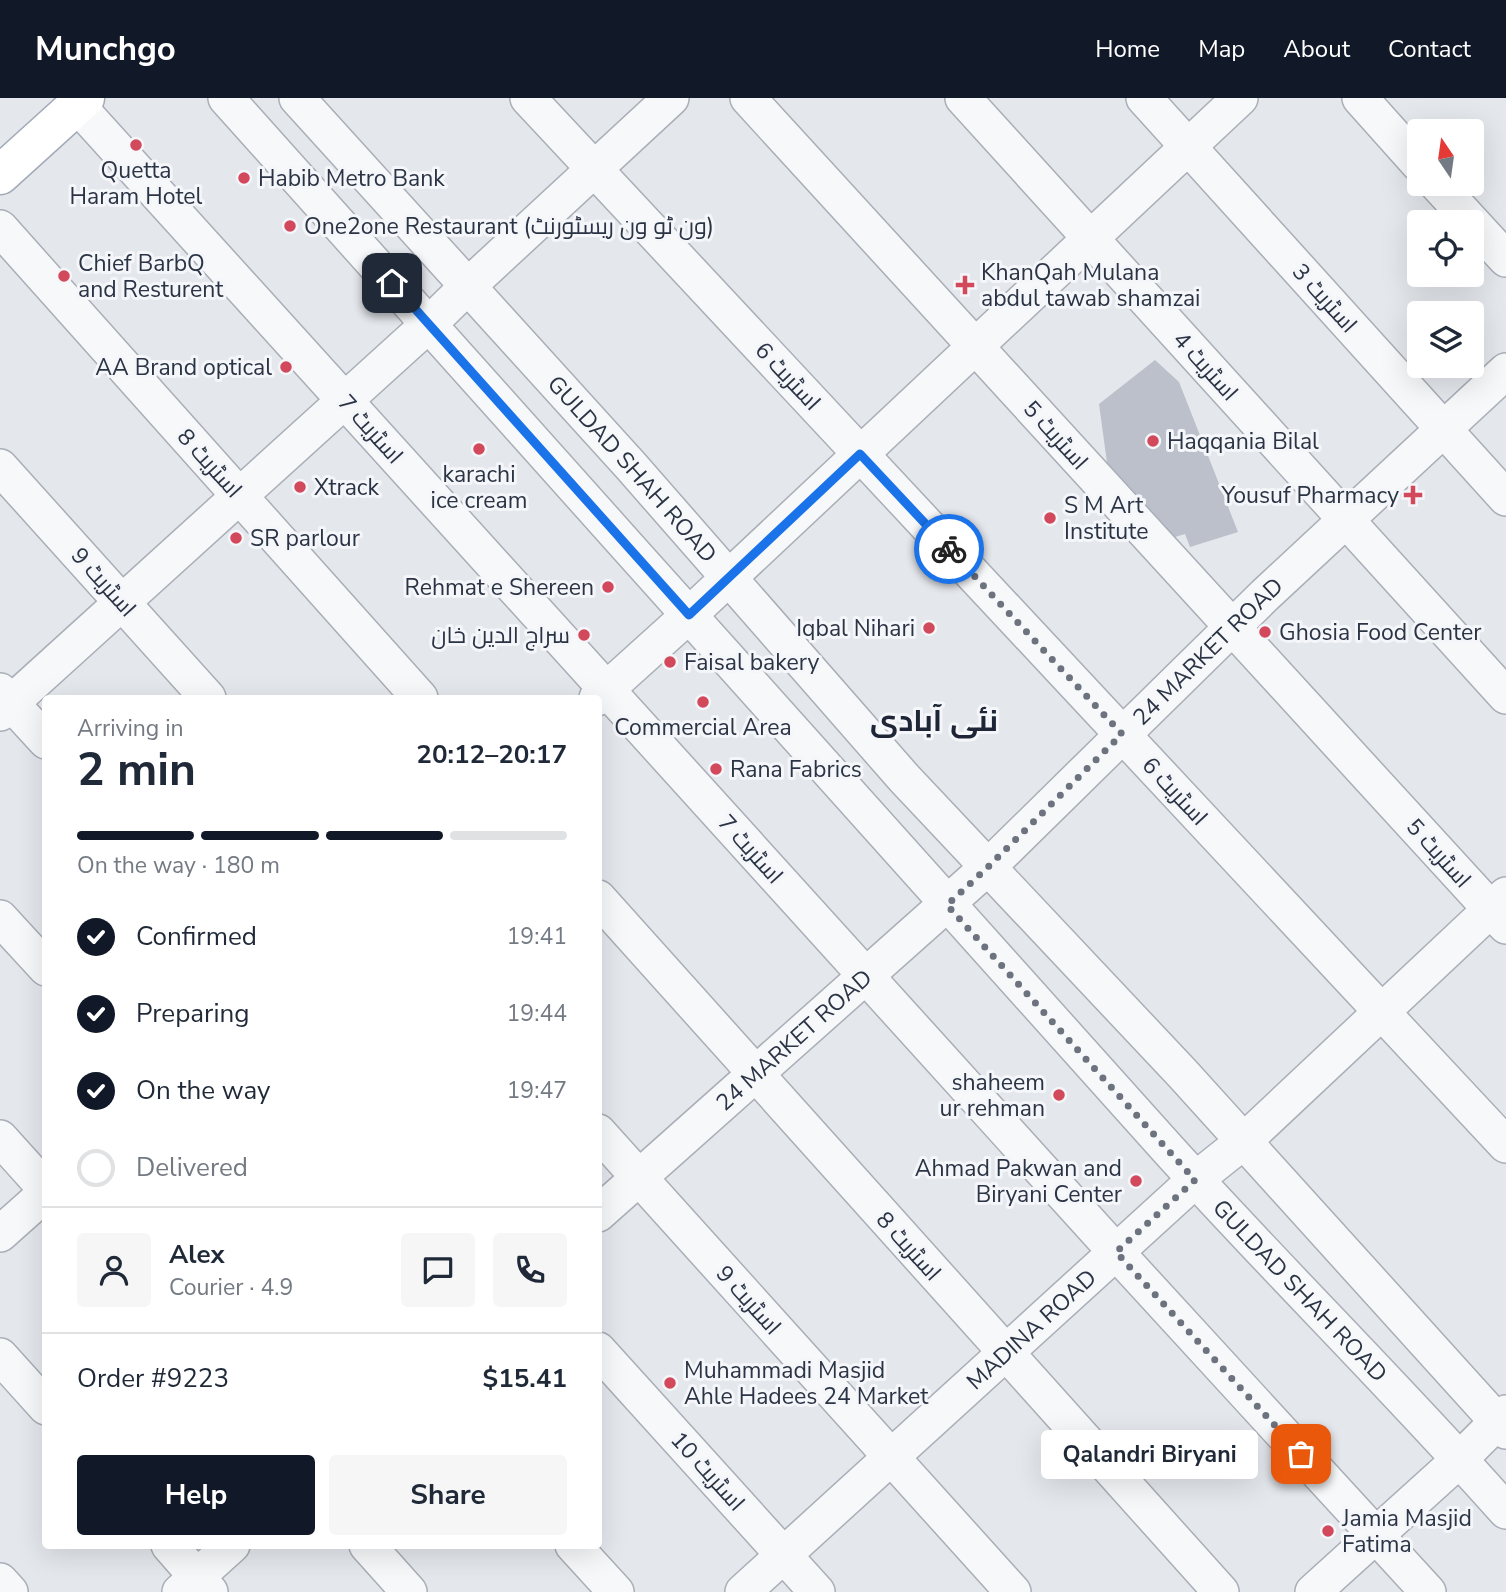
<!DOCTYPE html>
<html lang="en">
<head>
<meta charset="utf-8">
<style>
	:root { --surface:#fff; --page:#f6f6f7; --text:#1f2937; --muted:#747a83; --line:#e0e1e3; --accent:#111827 }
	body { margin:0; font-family:"Nunito Sans",Cairo,sans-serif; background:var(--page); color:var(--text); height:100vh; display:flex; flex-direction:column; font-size:26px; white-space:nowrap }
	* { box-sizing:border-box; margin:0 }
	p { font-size:23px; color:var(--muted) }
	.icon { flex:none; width:38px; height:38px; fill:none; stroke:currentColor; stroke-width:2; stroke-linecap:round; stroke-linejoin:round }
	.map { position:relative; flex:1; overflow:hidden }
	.details { position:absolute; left:42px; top:597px; width:560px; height:854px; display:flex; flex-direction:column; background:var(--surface); border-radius:7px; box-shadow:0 7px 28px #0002 }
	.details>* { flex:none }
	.needle { width:46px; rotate:347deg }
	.fabs { position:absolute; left:1407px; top:21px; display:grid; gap:14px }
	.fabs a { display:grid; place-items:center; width:77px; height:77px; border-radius:7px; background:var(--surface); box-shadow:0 7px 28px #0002; font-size:35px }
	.pin { position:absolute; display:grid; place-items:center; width:60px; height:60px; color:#fff; margin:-30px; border-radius:14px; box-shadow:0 4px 10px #0006 }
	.courier { position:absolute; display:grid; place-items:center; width:70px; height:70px; margin:-35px; border:5px solid #1a73e8; border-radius:50%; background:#fff; color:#222; box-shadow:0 2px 9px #0007 }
	.bubble { position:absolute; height:49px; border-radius:7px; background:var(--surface); box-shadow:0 7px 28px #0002; font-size:23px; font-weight:700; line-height:49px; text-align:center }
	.head em { font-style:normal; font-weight:700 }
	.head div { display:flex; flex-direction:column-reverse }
	.head { display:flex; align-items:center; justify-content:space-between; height:119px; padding:0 35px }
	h1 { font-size:46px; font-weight:700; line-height:52px }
	.bar { display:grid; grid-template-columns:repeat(4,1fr); gap:10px 7px; align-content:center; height:84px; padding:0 35px }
	.bar i { height:9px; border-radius:5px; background:var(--line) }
	.bar .selected { background:var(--accent) }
	.bar p { grid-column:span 4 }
	.line { display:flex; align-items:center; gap:18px; padding:0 35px; border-top:2px solid var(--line) }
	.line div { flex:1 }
	.round { display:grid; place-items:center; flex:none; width:74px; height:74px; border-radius:7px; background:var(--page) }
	ol { padding:0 35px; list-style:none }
	li { display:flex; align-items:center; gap:21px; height:77px }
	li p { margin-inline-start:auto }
	li .icon { padding:7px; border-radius:50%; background:var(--accent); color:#fff; stroke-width:4 }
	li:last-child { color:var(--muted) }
	li i { width:38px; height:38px; border:4px solid var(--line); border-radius:50% }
	.action { display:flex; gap:14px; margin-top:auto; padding:14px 35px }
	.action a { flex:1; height:80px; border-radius:7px; background:var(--accent); color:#fff; font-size:28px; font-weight:700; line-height:80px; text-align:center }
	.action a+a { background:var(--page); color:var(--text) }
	header { display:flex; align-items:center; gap:42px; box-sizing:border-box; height:98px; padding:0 35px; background:var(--accent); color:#fff }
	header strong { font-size:33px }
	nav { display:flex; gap:38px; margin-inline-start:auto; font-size:24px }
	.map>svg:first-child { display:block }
</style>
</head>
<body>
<header>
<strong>Munchgo</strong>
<nav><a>Home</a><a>Map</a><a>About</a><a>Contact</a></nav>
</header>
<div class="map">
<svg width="1506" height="1494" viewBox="0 0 1506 1494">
	<rect width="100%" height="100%" fill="#e4e7ec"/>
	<path fill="#bbc0ca" d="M1155,262L1179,284L1238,434L1190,449L1185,436L1165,442L1109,379L1099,306Z"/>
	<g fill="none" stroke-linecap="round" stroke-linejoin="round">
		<defs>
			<g id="minor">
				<path id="s1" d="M226,0C540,349 851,701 1166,1049C1277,1172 1396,1289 1506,1413"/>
				<path id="s2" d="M297,0L631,368L904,680L1182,975L1506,1333"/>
				<path d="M528,0L1506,1047"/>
				<path d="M748,0L1506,828"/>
				<path d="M963,0L1506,598"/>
				<path d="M1144,0L1506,400"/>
				<path d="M1360,0L1419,66"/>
				<path d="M77,7L1116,1154L1428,1494"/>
				<path d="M1437,86L1506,161"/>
				<path d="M0,130L420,600"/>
				<path d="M0,369L208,600"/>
				<path d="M0,593L46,643"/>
				<path d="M597,600L689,517L1240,0"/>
				<path d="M0,615L429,226L468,188L671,0"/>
				<path d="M598,800L1221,1494"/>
				<path d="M0,820L46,870"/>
				<path d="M598,1034L1013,1494"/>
				<path d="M0,1040L46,1091"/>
				<path id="s3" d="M598,1116L988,769L1265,497L1506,273"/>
				<path d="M0,1136L46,1095"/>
				<path d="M598,1252L817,1494"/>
				<path d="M0,1258L46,1309"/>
				<path d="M169,1447L210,1494"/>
				<path d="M367,1447L409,1494"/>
				<path d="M573,1447L616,1494"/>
				<path d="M0,1483L10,1494"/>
				<path d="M180,1494L232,1447"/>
				<path id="s4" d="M743,1494L1195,1082L1244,1043L1506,797"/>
				<path d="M1313,1494L1460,1361L1506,1315"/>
			</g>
			<path id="major" d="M0,77L85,0"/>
		</defs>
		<use href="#minor" stroke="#a9aeb7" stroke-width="38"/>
		<use href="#major" stroke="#a3abb8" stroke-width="41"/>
		<use href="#minor" stroke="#f7f8fa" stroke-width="35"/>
		<use href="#major" stroke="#fff" stroke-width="38"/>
	</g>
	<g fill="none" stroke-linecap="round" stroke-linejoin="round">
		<path stroke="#6c737f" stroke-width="7" stroke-dasharray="0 12.6" d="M949,451L1122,636L988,769L947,807L1195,1082L1116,1154L1301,1356"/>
		<path stroke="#1a73e8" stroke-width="9" d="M392,185L689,517L860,356L949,451"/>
	</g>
	<g fill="#d1495b" stroke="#f4f6f9" stroke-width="2.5">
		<circle cx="136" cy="47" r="7"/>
		<circle cx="244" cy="80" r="7"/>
		<circle cx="290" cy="128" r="7"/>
		<circle cx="64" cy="178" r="7"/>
		<path d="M961.5 176.5h7v7h7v7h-7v7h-7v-7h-7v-7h7z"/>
		<circle cx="286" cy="269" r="7"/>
		<circle cx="1153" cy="343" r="7"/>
		<circle cx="479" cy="351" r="7"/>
		<circle cx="300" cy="389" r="7"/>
		<path d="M1409.5 386.5h7v7h7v7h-7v7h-7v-7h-7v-7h7z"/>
		<circle cx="1050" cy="420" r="7"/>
		<circle cx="236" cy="440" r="7"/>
		<circle cx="608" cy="489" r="7"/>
		<circle cx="929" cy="530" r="7"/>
		<circle cx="1265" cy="534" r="7"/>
		<circle cx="584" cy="537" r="7"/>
		<circle cx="670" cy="564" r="7"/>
		<circle cx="703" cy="604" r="7"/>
		<circle cx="716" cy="671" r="7"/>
		<circle cx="1059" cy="997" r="7"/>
		<circle cx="1136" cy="1083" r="7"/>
		<circle cx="670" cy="1285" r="7"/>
		<circle cx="1328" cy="1433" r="7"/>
	</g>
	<g text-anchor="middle" stroke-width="6" stroke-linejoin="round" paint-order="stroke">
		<g font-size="23" fill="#2b3445" stroke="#f4f6f9" text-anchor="start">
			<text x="136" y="80" text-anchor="middle">Quetta<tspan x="136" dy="26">Haram Hotel</tspan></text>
			<text x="258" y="88">Habib Metro Bank</text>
			<text x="304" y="136">One2one Restaurant (ون ٹو ون ریسٹورنٹ)</text>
			<text x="78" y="173">Chief BarbQ<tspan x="78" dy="26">and Resturent</tspan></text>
			<text x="981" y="182">KhanQah Mulana<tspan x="981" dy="26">abdul tawab shamzai</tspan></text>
			<text x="272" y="277" text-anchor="end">AA Brand optical</text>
			<text x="1167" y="351">Haqqania Bilal</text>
			<text x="479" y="384" text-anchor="middle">karachi<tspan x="479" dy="26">ice cream</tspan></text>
			<text x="314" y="397">Xtrack</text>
			<text x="1399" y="405" text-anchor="end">Yousuf Pharmacy</text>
			<text x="1064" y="415">S M Art<tspan x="1064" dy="26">Institute</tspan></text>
			<text x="250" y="448">SR parlour</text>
			<text x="594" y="497" text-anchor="end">Rehmat e Shereen</text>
			<text x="915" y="538" text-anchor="end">Iqbal Nihari</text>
			<text x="1279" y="542">Ghosia Food Center</text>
			<text x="570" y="545" text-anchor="end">سراج الدین خان</text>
			<text x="684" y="572">Faisal bakery</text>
			<text x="703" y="637" text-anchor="middle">Commercial Area</text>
			<text x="730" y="679">Rana Fabrics</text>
			<text x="1045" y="992" text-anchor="end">shaheem<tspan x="1045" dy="26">ur rehman</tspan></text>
			<text x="1122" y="1078" text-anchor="end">Ahmad Pakwan and<tspan x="1122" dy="26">Biryani Center</tspan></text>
			<text x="684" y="1280">Muhammadi Masjid<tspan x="684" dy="26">Ahle Hadees 24 Market</tspan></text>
			<text x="1342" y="1428">Jamia Masjid<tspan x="1342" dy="26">Fatima</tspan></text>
		</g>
		<g font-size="23" fill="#2b3445" stroke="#f4f6f9">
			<text transform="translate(1325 200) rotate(48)" y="8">اسٹریٹ 3</text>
			<text transform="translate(1206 268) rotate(48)" y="8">اسٹریٹ 4</text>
			<text transform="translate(788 278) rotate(47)" y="8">اسٹریٹ 6</text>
			<text transform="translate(371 331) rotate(48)" y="8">اسٹریٹ 7</text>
			<text transform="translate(1056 337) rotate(48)" y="8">اسٹریٹ 5</text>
			<text transform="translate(210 365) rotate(48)" y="8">اسٹریٹ 8</text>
			<text dy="8" stroke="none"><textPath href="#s2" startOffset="500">GULDAD SHAH ROAD</textPath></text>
			<text transform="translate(104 484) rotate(48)" y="8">اسٹریٹ 9</text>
			<text dy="8" stroke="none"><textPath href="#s3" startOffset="830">24 MARKET ROAD</textPath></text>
			<text transform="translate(1175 693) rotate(47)" y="8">اسٹریٹ 6</text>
			<text transform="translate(751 751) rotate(48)" y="8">اسٹریٹ 7</text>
			<text transform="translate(1439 755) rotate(48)" y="8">اسٹریٹ 5</text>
			<text dy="8" stroke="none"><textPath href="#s3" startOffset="262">24 MARKET ROAD</textPath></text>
			<text transform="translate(909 1148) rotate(48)" y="8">اسٹریٹ 8</text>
			<text dy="8" stroke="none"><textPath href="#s1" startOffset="1605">GULDAD SHAH ROAD</textPath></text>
			<text transform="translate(749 1202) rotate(48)" y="8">اسٹریٹ 9</text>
			<text dy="8" stroke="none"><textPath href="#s4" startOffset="390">MADINA ROAD</textPath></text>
			<text transform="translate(708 1373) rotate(48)" y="8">اسٹریٹ 10</text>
		</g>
		<g font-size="30" font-weight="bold" fill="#1d2536" stroke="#f4f6f9">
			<text x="934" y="633">نئی آبادی</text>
		</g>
	</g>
</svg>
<div class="fabs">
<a><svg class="needle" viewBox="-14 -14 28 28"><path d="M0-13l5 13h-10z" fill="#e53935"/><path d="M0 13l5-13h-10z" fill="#747a83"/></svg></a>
<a><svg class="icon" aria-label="locate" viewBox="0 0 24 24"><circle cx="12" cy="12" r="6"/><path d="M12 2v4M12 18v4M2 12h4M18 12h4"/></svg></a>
<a><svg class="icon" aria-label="layers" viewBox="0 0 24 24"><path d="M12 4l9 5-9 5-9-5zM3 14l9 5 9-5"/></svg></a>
</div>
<div class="pin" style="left:1301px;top:1356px;background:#ea580c"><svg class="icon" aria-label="bag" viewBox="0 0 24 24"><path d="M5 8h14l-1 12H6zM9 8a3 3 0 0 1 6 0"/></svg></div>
<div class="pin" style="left:392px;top:185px;background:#1f2937"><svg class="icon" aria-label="home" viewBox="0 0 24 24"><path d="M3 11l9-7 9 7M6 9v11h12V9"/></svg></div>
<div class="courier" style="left:949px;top:451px"><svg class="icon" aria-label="bike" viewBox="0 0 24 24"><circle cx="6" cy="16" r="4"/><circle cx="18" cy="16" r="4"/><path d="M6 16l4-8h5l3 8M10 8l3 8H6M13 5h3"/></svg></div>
<div class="bubble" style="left:1041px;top:1332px;width:217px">Qalandri Biryani</div>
<section class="details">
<div class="head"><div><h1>2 min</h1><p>Arriving in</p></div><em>20:12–20:17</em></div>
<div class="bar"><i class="selected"></i><i class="selected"></i><i class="selected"></i><i></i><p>On the way · 180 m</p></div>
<ol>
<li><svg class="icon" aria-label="check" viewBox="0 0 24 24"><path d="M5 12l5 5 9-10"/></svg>Confirmed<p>19:41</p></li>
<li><svg class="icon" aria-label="check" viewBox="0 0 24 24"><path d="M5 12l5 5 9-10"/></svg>Preparing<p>19:44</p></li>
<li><svg class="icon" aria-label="check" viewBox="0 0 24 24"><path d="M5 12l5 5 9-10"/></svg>On the way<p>19:47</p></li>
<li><i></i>Delivered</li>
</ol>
<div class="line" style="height:126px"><a class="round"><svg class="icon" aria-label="person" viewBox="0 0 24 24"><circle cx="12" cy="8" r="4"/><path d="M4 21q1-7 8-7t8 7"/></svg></a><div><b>Alex</b><p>Courier · 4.9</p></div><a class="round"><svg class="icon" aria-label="chat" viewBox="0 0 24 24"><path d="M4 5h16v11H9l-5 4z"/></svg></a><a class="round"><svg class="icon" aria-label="phone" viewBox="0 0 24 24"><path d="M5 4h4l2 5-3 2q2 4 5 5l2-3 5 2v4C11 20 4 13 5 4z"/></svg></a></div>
<div class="line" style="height:91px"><div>Order #9223</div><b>$15.41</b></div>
<div class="action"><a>Help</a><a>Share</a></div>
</section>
</div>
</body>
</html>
